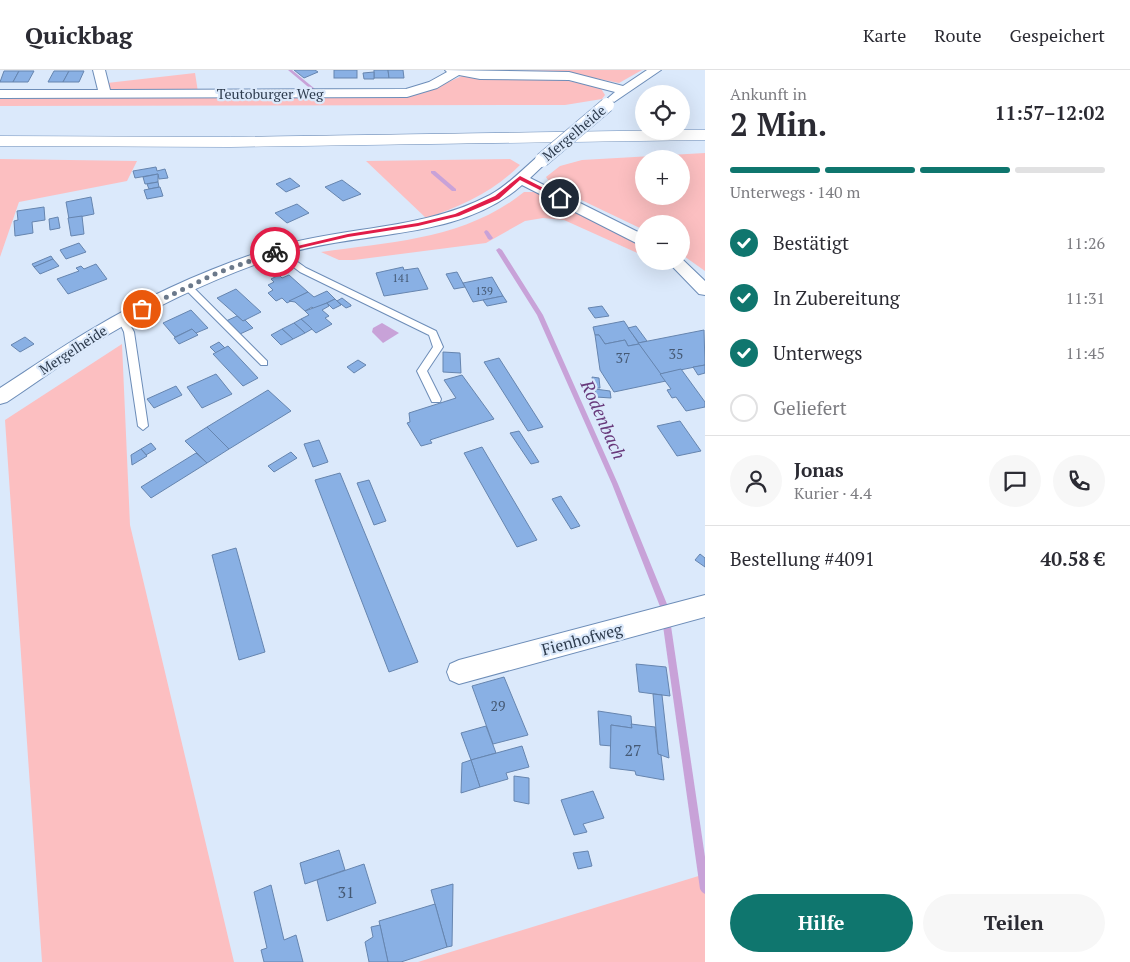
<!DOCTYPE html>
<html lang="de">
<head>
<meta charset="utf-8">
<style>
	:root { --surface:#fff; --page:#f7f7f7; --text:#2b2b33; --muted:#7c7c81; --line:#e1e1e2; --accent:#0f766e }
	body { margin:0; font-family:"PT Serif",serif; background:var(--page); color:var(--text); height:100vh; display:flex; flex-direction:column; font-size:19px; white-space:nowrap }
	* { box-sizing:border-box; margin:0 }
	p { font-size:16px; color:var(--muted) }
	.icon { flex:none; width:28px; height:28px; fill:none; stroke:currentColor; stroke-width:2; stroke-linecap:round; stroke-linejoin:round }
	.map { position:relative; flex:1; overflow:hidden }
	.details { display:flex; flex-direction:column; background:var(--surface); width:425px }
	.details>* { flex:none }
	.fabs { position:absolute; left:635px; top:15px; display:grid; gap:10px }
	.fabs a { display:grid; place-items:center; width:55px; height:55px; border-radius:50%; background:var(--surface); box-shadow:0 5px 20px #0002; font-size:25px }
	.pin { position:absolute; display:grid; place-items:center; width:42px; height:42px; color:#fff; margin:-21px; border:2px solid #fff; border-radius:50%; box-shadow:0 1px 5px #0007 }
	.courier { position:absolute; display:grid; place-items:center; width:50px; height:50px; margin:-25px; border:4px solid #e11d48; border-radius:50%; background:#fff; color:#222; box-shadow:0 1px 6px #0007 }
	.head em { font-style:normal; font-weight:700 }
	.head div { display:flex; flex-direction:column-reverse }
	.head { display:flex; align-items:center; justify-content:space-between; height:85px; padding:0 25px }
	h1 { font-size:32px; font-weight:700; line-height:38px }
	.bar { display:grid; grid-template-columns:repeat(4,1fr); gap:8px 5px; align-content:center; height:60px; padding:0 25px }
	.bar i { height:6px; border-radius:4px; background:var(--line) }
	.bar .active { background:var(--accent) }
	.bar p { grid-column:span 4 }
	.line { display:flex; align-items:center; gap:12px; padding:0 25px; border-top:1px solid var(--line) }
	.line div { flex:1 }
	.round { display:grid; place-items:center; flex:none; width:52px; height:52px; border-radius:26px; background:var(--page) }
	ol { padding:0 25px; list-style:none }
	li { display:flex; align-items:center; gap:15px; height:55px }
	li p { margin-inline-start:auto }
	li .icon { padding:5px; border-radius:50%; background:var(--accent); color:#fff; stroke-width:4 }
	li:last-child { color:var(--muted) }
	li i { width:28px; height:28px; border:2px solid var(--line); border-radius:50% }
	.primary-button { display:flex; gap:10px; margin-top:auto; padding:10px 25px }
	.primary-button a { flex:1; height:58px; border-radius:30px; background:var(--accent); color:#fff; font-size:20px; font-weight:700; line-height:58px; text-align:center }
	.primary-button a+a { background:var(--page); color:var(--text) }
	header { display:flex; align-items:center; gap:30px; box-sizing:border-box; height:70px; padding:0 25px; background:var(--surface); border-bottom:1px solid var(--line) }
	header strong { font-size:24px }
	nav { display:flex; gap:28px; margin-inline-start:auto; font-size:18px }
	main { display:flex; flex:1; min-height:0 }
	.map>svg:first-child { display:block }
</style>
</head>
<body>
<header>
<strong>Quickbag</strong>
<nav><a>Karte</a><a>Route</a><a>Gespeichert</a></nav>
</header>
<main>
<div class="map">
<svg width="705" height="892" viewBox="0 0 705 892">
	<rect width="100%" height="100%" fill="#dbe9fb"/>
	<g fill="#fcbfc1" fill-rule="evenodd">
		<path d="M516,0H642L619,13L560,1Z"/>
		<path d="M195,3L198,22L110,21L107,13Z"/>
		<path d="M462,6L553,8L600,17L605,25L602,29L565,35L0,36V27L399,26L426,22Z"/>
		<path d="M705,83V201L681,184V154H644V160L552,116L546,107L560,96L582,90ZM644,89H681V126H644Z"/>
		<path d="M0,89L137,91L127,111L19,132L0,187Z"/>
		<path d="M510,89L520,95C493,122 462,136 426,148L366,91Z"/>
		<path d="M524,122H540L644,177V186L564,150L543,148L525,151L486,173L354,190H339L321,182C392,172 466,169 524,122Z"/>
		<path d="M122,274L130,455L234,892H42L5,350Z"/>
		<path d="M705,804V892H418Z"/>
	</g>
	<path fill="#c8a2d8" d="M382,253L399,263L383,273L372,262L373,258Z"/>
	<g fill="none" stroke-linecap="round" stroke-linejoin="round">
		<g fill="#c8a2d8" fill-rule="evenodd">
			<path d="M288,0H292L315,19V21H313Z"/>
			<path d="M431,101H435L456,119V121H452L431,103Z"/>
			<path d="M486,160L488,161L493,168L492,169L490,170L488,169L484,162Z"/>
			<path d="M499,178L502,180L543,245L618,414L669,539L668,541L665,542L662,541L661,539L612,414L537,245L496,180Z"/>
			<path d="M667,552L670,554L671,556L705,787V824L702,822L700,819L663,556L664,554Z"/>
		</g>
	</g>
	<g fill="#89b0e4" stroke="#6685af">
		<path d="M294,0H315L318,2L304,8Z"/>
		<rect x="334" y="0" width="23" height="8"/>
		<path d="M374,0H388L389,8H374Z"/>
		<path d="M388,0H403L404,8H389Z"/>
		<path d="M4,1H19L13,12H0Z"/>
		<path d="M19,1H34L28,12H13Z"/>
		<path d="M54,1H69L63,12H48Z"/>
		<path d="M69,1H84L79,12H63Z"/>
		<path d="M374,2V9H364L363,3Z"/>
		<path d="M156,97L157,101L165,99L168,108L159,109L158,104L135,108L133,101Z"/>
		<path d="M158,104V112L145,114L143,107Z"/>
		<path d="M290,108L300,116L286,122L276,114Z"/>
		<path d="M342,110L361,124L343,131L325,117Z"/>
		<path d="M158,112L159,117L149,119L147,114Z"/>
		<path d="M160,117L163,126L147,129L144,120Z"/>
		<path d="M91,127L94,144L69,149L66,132Z"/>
		<path d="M297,134L309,143L287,153L275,143Z"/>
		<path d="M44,137L45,150L32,152L33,163L15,166L14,151L18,150L17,141Z"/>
		<path d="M82,146L84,164L71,166L68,148Z"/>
		<path d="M58,147L60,158L50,160L49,149Z"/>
		<path d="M79,173L86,182L66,189L60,180Z"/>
		<path d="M51,186L53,189L34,197L32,194Z"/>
		<path d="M53,189L59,196L40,204L34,197Z"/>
		<path d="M96,194L107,209L68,224L57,209L79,201L76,198L81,196L84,199Z"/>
		<path d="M403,197L404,200L418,198L428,219L384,226L376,203Z"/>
		<path d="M457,202L465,217L454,219L446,204Z"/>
		<path d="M279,205L282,208L289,205L308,222L287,233L282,228L276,231L268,223L273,220L268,215L274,212L271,209Z"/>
		<path d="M492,207L503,226L473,232L463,213Z"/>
		<path d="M236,219L261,242L243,251L217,228Z"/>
		<path d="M327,221L335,229L314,239L312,237L305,241L295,232L289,231L308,222L314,227Z"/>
		<path d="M503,226L507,232L487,236L483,230Z"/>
		<path d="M342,228L351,235V236L346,238L337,231Z"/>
		<path d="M335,229L341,235L333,239L327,233Z"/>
		<path d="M327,233L329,236L322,240L329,246L325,248L332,254L316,263L301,249L309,245L305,241Z"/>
		<path d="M602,236L609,246L595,248L588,238Z"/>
		<path d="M191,240L208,258L196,263L192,259L175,267L163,253Z"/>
		<path d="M237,246L243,251L245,250L253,258L240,264L226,251Z"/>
		<path d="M301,249L309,256L312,259L305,263L294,253Z"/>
		<path d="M624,251L639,274L628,276L625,270L605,274L599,265H595L593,257Z"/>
		<path d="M294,253L305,263L293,269L282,259Z"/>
		<path d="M636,256L647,271L639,273L628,258Z"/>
		<path d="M192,259L198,265L179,274L174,268Z"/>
		<path d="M282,259L293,269L281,275L271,265Z"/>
		<path d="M704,260L705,295L660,304L638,273Z"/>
		<path d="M595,265H599L605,274L625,270L628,276L639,274L666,311L614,322L600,300Z"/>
		<path d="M25,267L34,274L20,282L11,275Z"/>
		<path d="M219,272L225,278L216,283L210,277Z"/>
		<path d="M228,276L258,308L243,316L213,284Z"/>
		<path d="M443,282L460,283L461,303L443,302Z"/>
		<path d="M499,288L543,357L528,361L484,292Z"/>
		<path d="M358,290L366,295L354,303L347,297Z"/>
		<path d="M705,295V303L698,305L693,297Z"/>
		<path d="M681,299L705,332V337L686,341L676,327L672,328L667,320L671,319L660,304Z"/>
		<path d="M216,304L232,324L202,338L187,317Z"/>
		<path d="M462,305L494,349L430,370L432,373L421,376L407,353L410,352L409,343L456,328L444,310Z"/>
		<path d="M592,307L599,308L600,318H594Z"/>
		<path d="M176,316L182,325L154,338L147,329Z"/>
		<path d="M595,319L610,321L611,328L596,327Z"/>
		<path d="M268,320L291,341L229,379L207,357Z"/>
		<path d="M680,351L701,381L677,386L657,356Z"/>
		<path d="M207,357L229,379L207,393L185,371Z"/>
		<path d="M519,361L539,392L531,394L510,363Z"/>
		<path d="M319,370L328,392L313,397L304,374Z"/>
		<path d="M151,373L156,379L146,385L141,379Z"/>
		<path d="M482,377L537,470L517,477L464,383Z"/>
		<path d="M141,379L147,386L132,395L131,385Z"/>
		<path d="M291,382L297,388L274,402L268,396Z"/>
		<path d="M196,383L207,393L151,428L141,417Z"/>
		<path d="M340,403L418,592L389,602L315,410Z"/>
		<path d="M369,410L386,451L374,455L357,413Z"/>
		<path d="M561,426L580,456L571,459L552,429Z"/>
		<path d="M236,478L265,582L239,590L212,485Z"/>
		<path d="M700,484L705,488V497L695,490Z"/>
		<path d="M636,594L666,597L670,626L639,622Z"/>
		<path d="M504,607L528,665L493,674L472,616Z"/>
		<path d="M653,624L662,625L669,688L658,684Z"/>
		<path d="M598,641L631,646L632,658L611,655L612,676L600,675Z"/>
		<path d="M631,654L655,657L658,684L661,685L664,710L636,705L635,701L610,698L611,655L632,658Z"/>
		<path d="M486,656L496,683L471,690L461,663Z"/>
		<path d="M522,676L529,697L506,703L508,709L480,717L471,690Z"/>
		<path d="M471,690L480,717L461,723L462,693Z"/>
		<path d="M514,706L529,708V734L514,731Z"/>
		<path d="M593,721L604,748L583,754L587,762L574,765L561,730Z"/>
		<path d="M339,780L345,800L305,814L300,793Z"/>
		<path d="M588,781L592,796L578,799L573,783Z"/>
		<path d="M364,794L376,833L327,851L317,810Z"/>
		<path d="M453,814L452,876L447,877L431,820Z"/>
		<path d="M271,815L284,870L296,865L303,892H264L261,880L267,878L254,822Z"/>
		<path d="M435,834L447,877L401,892H388L379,851Z"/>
		<path d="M380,855L388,892H369L365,872L373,867L371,857Z"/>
	</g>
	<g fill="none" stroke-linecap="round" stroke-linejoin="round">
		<defs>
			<g id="lane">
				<path d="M278,178L306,198L436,261L443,277L427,301L441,329L440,332H432L417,301L433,277L429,265L300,202L275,183L274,181Z"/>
				<path d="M188,214L191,215L267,291V295H261L185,219V215Z"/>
				<path d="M123,246L126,247L134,262L148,356L143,360L138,356L124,262L118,249Z"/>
			</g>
			<g id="street">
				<path d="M93,0H105L110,20L406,19L429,12L447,2L445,0L569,2L623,16L647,0H661L614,32L608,28L615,22L569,10L480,9L459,5L437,18L407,27L0,28V20H98Z"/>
				<path d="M542,86L549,90L530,108L644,165V177L522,115C459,171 363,160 286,184C223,204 161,233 104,267C71,287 39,311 7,332L0,334V318C31,298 61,277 92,259C149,225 211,197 275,177C346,156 424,160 490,125C508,115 522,100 537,87Z"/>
				<path d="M681,188L705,211V225L699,224L667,191H681Z"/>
				<path d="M705,525V547L459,614L450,610L447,602L450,594L459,590Z"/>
			</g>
			<path id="highway" d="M681,60H705V70L230,77L0,76V66L230,67Z"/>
		</defs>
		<use href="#lane" stroke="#6d8db8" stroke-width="2"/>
		<use href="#street" stroke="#6d8db8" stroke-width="2"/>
		<use href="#highway" stroke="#6d8db8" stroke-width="1"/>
		<use href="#lane" fill="#fff" fill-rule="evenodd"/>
		<use href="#street" fill="#fff" fill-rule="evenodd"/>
		<use href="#highway" fill="#fff" fill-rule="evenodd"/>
		<defs>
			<path id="street-bridge" d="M542,90L607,35"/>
		</defs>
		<use href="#street-bridge" stroke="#6d8db8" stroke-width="15" stroke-linecap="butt"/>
		<use href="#street-bridge" stroke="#fff" stroke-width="14"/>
	</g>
	<path fill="#e11d48" d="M520,106L563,128L558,129L520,110L499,129L459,146L418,156L348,167L275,184L272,182L348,164L418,153L455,144L495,126Z"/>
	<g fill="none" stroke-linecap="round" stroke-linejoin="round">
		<path stroke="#6b798b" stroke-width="5" stroke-dasharray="0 9" d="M142,239L217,203L275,182"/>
	</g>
	<g text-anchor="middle" stroke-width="4.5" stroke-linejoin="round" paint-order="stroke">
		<g font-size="11" fill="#455974">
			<text x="401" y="212">141</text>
			<text x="484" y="225">139</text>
		</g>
		<g font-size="14" fill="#2e3c4e" stroke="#dbe9fb">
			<text x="270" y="29">Teutoburger Weg</text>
			<text transform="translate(574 63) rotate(-40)" y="5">Mergelheide</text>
			<text transform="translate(73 280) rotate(-33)" y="5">Mergelheide</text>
		</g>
		<g font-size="14" fill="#455974">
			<text x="676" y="289">35</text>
			<text x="623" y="293">37</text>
			<text x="498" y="641">29</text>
		</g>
		<g font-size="16" fill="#2e3c4e" stroke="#dbe9fb">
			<text transform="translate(582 569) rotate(-15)" y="6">Fienhofweg</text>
		</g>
		<g font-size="16" fill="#455974">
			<text x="633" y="686">27</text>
			<text x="346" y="828">31</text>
		</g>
		<g font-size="18" font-style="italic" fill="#68397b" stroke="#dbe9fb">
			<text transform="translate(603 350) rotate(66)" y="6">Rodenbach</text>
		</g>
	</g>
</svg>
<div class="fabs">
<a><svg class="icon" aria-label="locate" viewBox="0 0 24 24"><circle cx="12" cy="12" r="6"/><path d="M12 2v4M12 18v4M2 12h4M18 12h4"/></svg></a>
<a>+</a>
<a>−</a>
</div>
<div class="pin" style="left:142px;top:239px;background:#ea580c"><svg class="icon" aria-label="bag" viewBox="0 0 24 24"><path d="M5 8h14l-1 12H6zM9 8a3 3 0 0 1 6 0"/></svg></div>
<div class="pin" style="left:560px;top:128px;background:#1f2937"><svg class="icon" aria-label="home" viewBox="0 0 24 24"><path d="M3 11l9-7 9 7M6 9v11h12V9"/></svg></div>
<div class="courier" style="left:275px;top:182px"><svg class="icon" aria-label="bike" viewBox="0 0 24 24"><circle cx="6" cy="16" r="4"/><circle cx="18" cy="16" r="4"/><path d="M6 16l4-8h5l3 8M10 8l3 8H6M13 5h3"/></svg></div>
</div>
<section class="details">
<div class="head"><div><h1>2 Min.</h1><p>Ankunft in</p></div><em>11:57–12:02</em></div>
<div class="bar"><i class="active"></i><i class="active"></i><i class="active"></i><i></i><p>Unterwegs · 140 m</p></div>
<ol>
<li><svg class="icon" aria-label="check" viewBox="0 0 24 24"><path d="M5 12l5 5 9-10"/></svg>Bestätigt<p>11:26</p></li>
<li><svg class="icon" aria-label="check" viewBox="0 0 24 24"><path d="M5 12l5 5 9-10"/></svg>In Zubereitung<p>11:31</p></li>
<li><svg class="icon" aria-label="check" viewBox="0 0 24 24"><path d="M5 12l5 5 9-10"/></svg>Unterwegs<p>11:45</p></li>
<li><i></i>Geliefert</li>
</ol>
<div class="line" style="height:90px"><a class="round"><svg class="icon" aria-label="person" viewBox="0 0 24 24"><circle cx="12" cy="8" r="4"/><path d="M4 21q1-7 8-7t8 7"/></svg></a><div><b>Jonas</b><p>Kurier · 4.4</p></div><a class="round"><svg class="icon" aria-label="chat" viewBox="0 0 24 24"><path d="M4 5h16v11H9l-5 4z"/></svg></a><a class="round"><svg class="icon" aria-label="phone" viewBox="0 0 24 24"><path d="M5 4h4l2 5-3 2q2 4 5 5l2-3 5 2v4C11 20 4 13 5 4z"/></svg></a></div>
<div class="line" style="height:65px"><div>Bestellung #4091</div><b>40.58 €</b></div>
<div class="primary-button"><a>Hilfe</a><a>Teilen</a></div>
</section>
</main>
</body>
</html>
